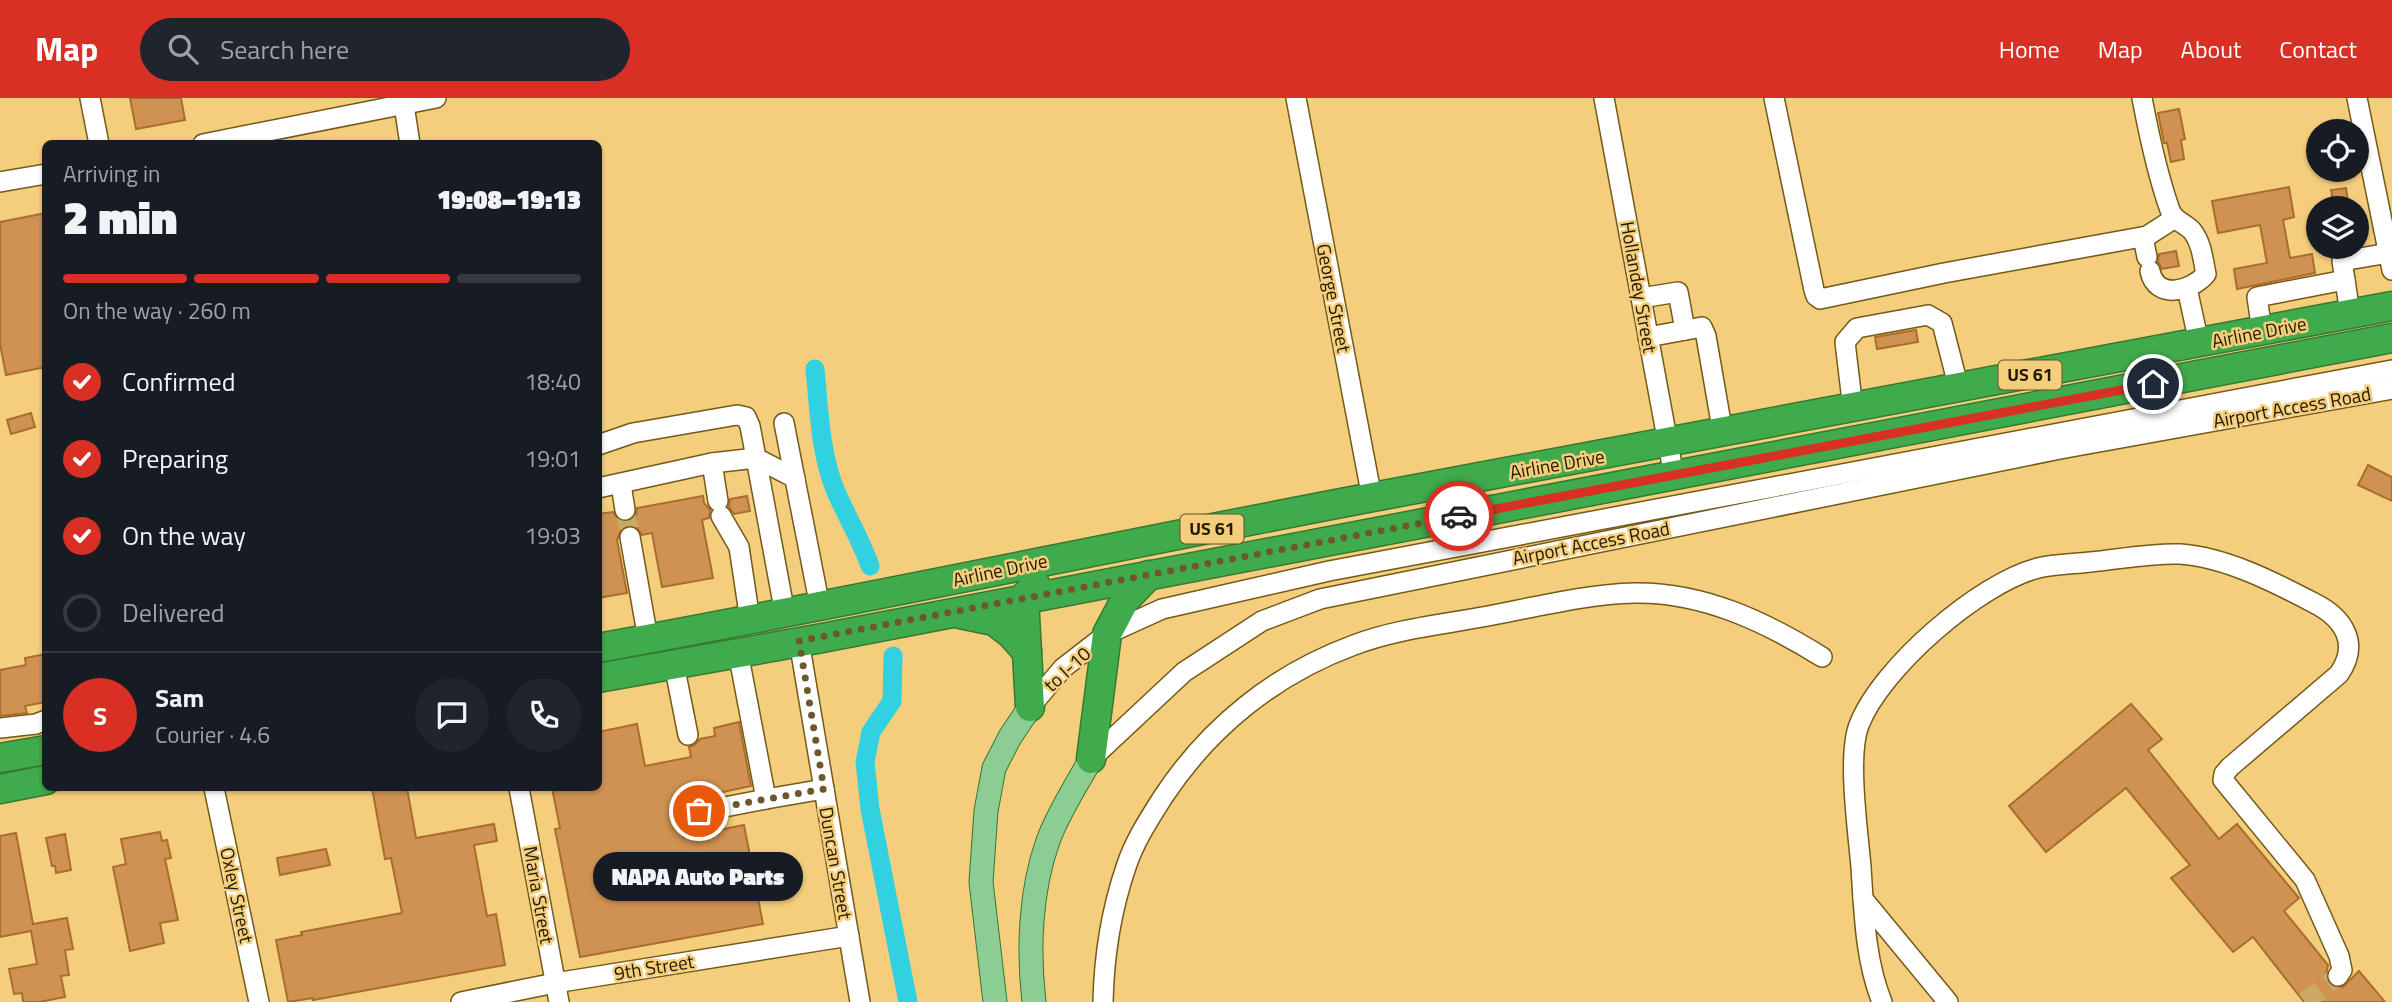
<!DOCTYPE html>
<html lang="en">
<head>
<meta charset="utf-8">
<style>
	:root { --surface:#171b24; --page:#20242c; --text:#f1f3f6; --muted:#9ea1a6; --line:#363941; --accent:#d93025 }
	body { margin:0; font-family:"Titillium Web",sans-serif; background:var(--page); color:var(--text); height:100vh; display:flex; flex-direction:column; font-size:26px; white-space:nowrap }
	* { box-sizing:border-box; margin:0 }
	p { font-size:23px; color:var(--muted) }
	.icon { flex:none; width:38px; height:38px; fill:none; stroke:currentColor; stroke-width:2; stroke-linecap:round; stroke-linejoin:round }
	.map { position:relative; flex:1; overflow:hidden }
	.sheet { position:absolute; left:42px; top:42px; width:560px; height:651px; display:flex; flex-direction:column; background:var(--surface); border-radius:10px; box-shadow:0 2px 5px #0004 }
	.sheet>* { flex:none }
	.controls { position:absolute; left:2306px; top:21px; display:grid; gap:14px }
	.controls a { display:grid; place-items:center; width:63px; height:63px; border-radius:50%; background:var(--surface); box-shadow:0 2px 5px #0004; font-size:35px }
	.pin { position:absolute; display:grid; place-items:center; width:60px; height:60px; color:#fff; margin:-30px; border:4px solid #fff; border-radius:50%; box-shadow:0 2px 7px #0007 }
	.courier { position:absolute; display:grid; place-items:center; width:70px; height:70px; margin:-35px; border:5px solid #d93025; border-radius:50%; background:#fff; color:#222; box-shadow:0 2px 9px #0007 }
	.bubble { position:absolute; height:49px; border-radius:24px; background:var(--surface); box-shadow:0 2px 5px #0004; font-size:23px; font-weight:800; line-height:49px; text-align:center }
	.head em { font-style:normal; font-weight:800 }
	.head div { display:flex; flex-direction:column-reverse }
	.head { display:flex; align-items:center; justify-content:space-between; height:119px; padding:0 21px }
	h1 { font-size:46px; font-weight:800; line-height:52px }
	.bar { display:grid; grid-template-columns:repeat(4,1fr); gap:10px 7px; align-content:center; height:84px; padding:0 21px }
	.bar i { height:9px; border-radius:5px; background:var(--line) }
	.bar .active { background:var(--accent) }
	.bar p { grid-column:span 4 }
	.line { display:flex; align-items:center; gap:18px; padding:0 21px; border-top:2px solid var(--line) }
	.line div { flex:1 }
	.round { display:grid; place-items:center; flex:none; width:74px; height:74px; border-radius:37px; background:var(--page) }
	ol { padding:0 21px; list-style:none }
	li { display:flex; align-items:center; gap:21px; height:77px }
	li p { margin-inline-start:auto }
	li .icon { padding:7px; border-radius:50%; background:var(--accent); color:#fff; stroke-width:4 }
	li:last-child { color:var(--muted) }
	li i { width:38px; height:38px; border:4px solid var(--line); border-radius:50% }
	header { display:flex; align-items:center; gap:42px; box-sizing:border-box; height:98px; padding:0 35px; background:var(--accent); color:#fff }
	header strong { font-size:33px }
	nav { display:flex; gap:38px; margin-inline-start:auto; font-size:24px }
	.search { width:490px; height:63px; background:var(--page); display:flex; align-items:center; gap:18px; box-sizing:border-box; padding:0 24px; border-radius:38px; color:var(--muted); font-size:26px }
	.map>svg:first-child { display:block }
</style>
</head>
<body>
<header>
<strong>Map</strong>
<div class="search"><svg class="icon" aria-label="search" viewBox="0 0 24 24"><circle cx="10" cy="10" r="6"/><path d="M15 15l6 6"/></svg>Search here</div>
<nav><a>Home</a><a>Map</a><a>About</a><a>Contact</a></nav>
</header>
<div class="map">
<svg width="2392" height="904" viewBox="0 0 2392 904">
	<rect width="100%" height="100%" fill="#f4ce7c"/>
	<g fill="none" stroke-linecap="round" stroke-linejoin="round">
		<g stroke="#32d1e1" stroke-width="19">
			<path d="M815,271C819,311 820,356 836,394C847,419 861,442 870,468"/>
			<path d="M893,558L892,603L871,634L865,664L870,711L908,904"/>
		</g>
	</g>
	<g fill="#d09253" stroke="#a96e2c" stroke-width="2">
		<path d="M130,0H181L185,22L136,31Z"/>
		<path d="M2179,11L2185,41L2181,42L2184,61L2171,64L2167,45H2164L2158,15Z"/>
		<path d="M2289,89L2294,119L2283,122L2290,160L2312,156L2315,175L2237,191L2234,171L2267,165L2260,127L2218,135L2212,103Z"/>
		<path d="M2346,90L2349,110H2334L2331,92Z"/>
		<path d="M46,115V269L6,277L0,246V124Z"/>
		<path d="M2176,153L2179,168L2162,171L2158,164L2159,156Z"/>
		<path d="M1916,232L1918,244L1877,251L1875,239Z"/>
		<path d="M31,315L35,329L11,336L7,322Z"/>
		<path d="M2368,367L2392,379V403L2358,387Z"/>
		<path d="M703,398L704,405L710,412L709,420L702,422L713,480L662,489L652,435L642,437L635,428L627,427L622,430L617,442L627,495L598,500V416L613,414L620,423L628,424L636,417L637,410Z"/>
		<path d="M747,398L750,413L734,416L729,409L730,401Z"/>
		<path d="M46,556V604L25,608L27,615L0,618V572L26,567L25,560Z"/>
		<path d="M2131,606L2162,641L2148,652L2219,741L2237,726L2299,800L2284,813L2328,867L2326,878L2327,884L2332,888L2343,889L2359,873L2385,904H2304L2253,839L2233,854L2171,780L2190,767L2126,690L2046,754L2009,708Z"/>
		<path d="M739,624L751,688L676,704L683,739L744,727L763,826L580,859L555,731L560,730L552,690H598V634L637,626L645,668L691,659L689,649L695,647L700,641L715,638L714,630Z"/>
		<path d="M372,690H407L416,740L494,726L497,743L474,747L487,818L496,816L505,867L313,902V900L288,904L276,842L302,837L301,834L402,815L391,760L385,761Z"/>
		<path d="M160,734L162,743L167,742L171,760L165,761L178,822L160,825L164,845L130,853L113,769L126,766L121,741Z"/>
		<path d="M16,735L33,826L67,820L73,851L65,852L69,877L61,878L65,899L39,904H23L22,895L14,896L9,871L37,866L31,833L0,839V738Z"/>
		<path d="M65,736L71,772L56,775L55,768H52L46,740Z"/>
		<path d="M326,751L330,767L280,777L277,760Z"/>
	</g>
	<g fill="none" stroke-linecap="round" stroke-linejoin="round">
		<g stroke="#caaa63" stroke-width="19" stroke-dasharray="19 10" stroke-linecap="butt">
			<path d="M625,412L630,439"/>
			<path d="M2305,904L2338,878"/>
		</g>
		<defs>
			<g id="minor">
				<path d="M90,0L99,46"/>
				<path d="M1296,0L1372,400"/>
				<path d="M1604,0L1674,378"/>
				<path d="M1774,0L1814,192L1816,198L1820,201L1944,175L2147,138L2175,120"/>
				<path d="M2142,0C2149,37 2157,76 2170,112C2174,124 2186,125 2193,134C2202,146 2203,162 2206,176C2192,193 2156,203 2150,173"/>
				<path d="M2357,0L2392,172"/>
				<path d="M404,7L410,46"/>
				<path d="M203,46L436,0"/>
				<path d="M0,84L46,76"/>
				<path d="M2143,139L2147,159"/>
				<path d="M2345,182L2342,163L2389,155"/>
				<path d="M2187,190L2199,245"/>
				<path d="M1641,200L1678,194L1685,232"/>
				<path d="M2262,233L2257,199L2345,182L2350,216"/>
				<path d="M1648,239L1702,229L1706,238L1723,336"/>
				<path d="M1853,311L1845,244L1857,230L1928,217L1942,225L1959,291"/>
				<path d="M784,325L820,509"/>
				<path d="M598,347L633,335L737,317L746,319L750,328L756,360L795,380"/>
				<path d="M712,365L718,403"/>
				<path d="M621,386L625,412"/>
				<path d="M598,390L712,365L756,360L785,516"/>
				<path d="M721,418L739,449L750,522"/>
				<path d="M630,439L648,541"/>
				<path d="M799,543L860,904"/>
				<path d="M738,554L766,701L824,691"/>
				<path d="M674,566L688,637"/>
				<path d="M1030,609L1063,570L1107,536L1162,511L1329,473L2392,272"/>
				<path d="M0,630L36,626L46,622"/>
				<path d="M1091,661L1184,574L1262,523L1320,501L2060,351L2392,291"/>
				<path d="M214,690L259,904"/>
				<path d="M519,690L559,904"/>
				<path d="M699,714L766,701"/>
				<path d="M1863,801L1948,904"/>
				<path d="M461,904L555,885L849,838"/>
				<path d="M1103,904C1104,858 1111,813 1126,769C1134,744 1149,721 1163,699C1209,629 1275,576 1354,547C1396,531 1444,526 1488,518C1536,509 1586,496 1635,495C1703,494 1766,524 1822,559"/>
				<path d="M1882,904C1865,862 1864,814 1861,769C1858,733 1847,658 1859,627C1881,570 1979,485 2038,470C2055,466 2074,466 2091,464C2120,461 2151,455 2180,456C2225,459 2274,484 2314,505C2344,520 2360,546 2339,576L2230,669L2224,676L2223,682L2305,782L2339,858L2342,872L2338,878"/>
			</g>
			<g id="major">
				<path d="M995,904L981,784L986,713L994,670L1010,639L1030,609"/>
				<path d="M1034,904C1028,852 1030,793 1048,743C1057,717 1077,686 1091,661"/>
			</g>
			<g id="highway">
				<path d="M960,516L994,523L1011,536L1027,554"/>
				<path d="M598,550C857,503 1114,448 1373,399C1713,336 2053,274 2392,208"/>
				<path d="M598,580L817,541L2392,240"/>
				<path d="M1030,609L1024,500L1035,486"/>
				<path d="M0,660L46,652"/>
				<path d="M1091,661L1107,536L1125,502L1149,477"/>
				<path d="M0,691L46,682"/>
			</g>
		</defs>
		<use href="#minor" stroke="#745917" stroke-width="22"/>
		<use href="#major" stroke="#367832" stroke-width="25"/>
		<use href="#highway" stroke="#367832" stroke-width="31"/>
		<use href="#minor" stroke="#fff" stroke-width="19"/>
		<use href="#major" stroke="#8ccd94" stroke-width="23"/>
		<use href="#highway" stroke="#40ab4c" stroke-width="28"/>
	</g>
	<g fill="none" stroke-linecap="round" stroke-linejoin="round">
		<path stroke="#6d582c" stroke-width="7" stroke-dasharray="0 12.6" d="M699,713L824,691L799,543L1459,418"/>
		<path stroke="#d93025" stroke-width="9" d="M1459,418L2153,286"/>
	</g>
	<g text-anchor="middle" stroke-width="5" stroke-linejoin="round" paint-order="stroke">
		<g fill="#f4ce7c" stroke="#624f26" stroke-width="2">
			<rect x="1998.5" y="262.5" width="63" height="29" rx="5"/>
			<rect x="1180.5" y="416.5" width="63" height="29" rx="5"/>
		</g>
		<g font-size="18" font-weight="bold" fill="#241901">
			<text x="2030" y="283">US 61</text>
			<text x="1212" y="437">US 61</text>
		</g>
		<g font-size="19" fill="#241901" stroke="#f4ce7c">
			<text transform="translate(1639 189) rotate(80)" y="7">Hollandey Street</text>
			<text transform="translate(1334 200) rotate(79)" y="7">George Street</text>
			<text transform="translate(2259 234) rotate(-11)" y="7">Airline Drive</text>
			<text transform="translate(2292 309) rotate(-10)" y="7">Airport Access Road</text>
			<text transform="translate(1557 366) rotate(-10)" y="7">Airline Drive</text>
			<text transform="translate(1591 445) rotate(-11)" y="7">Airport Access Road</text>
			<text transform="translate(1000 472) rotate(-12)" y="7">Airline Drive</text>
			<text transform="translate(1067 571) rotate(-43)" y="7">to I-10</text>
			<text transform="translate(836 765) rotate(80)" y="7">Duncan Street</text>
			<text transform="translate(237 797) rotate(78)" y="7">Oxley Street</text>
			<text transform="translate(539 797) rotate(80)" y="7">Maria Street</text>
			<text transform="translate(654 869) rotate(-9)" y="7">9th Street</text>
		</g>
	</g>
</svg>
<div class="controls">
<a><svg class="icon" aria-label="locate" viewBox="0 0 24 24"><circle cx="12" cy="12" r="6"/><path d="M12 2v4M12 18v4M2 12h4M18 12h4"/></svg></a>
<a><svg class="icon" aria-label="layers" viewBox="0 0 24 24"><path d="M12 4l9 5-9 5-9-5zM3 14l9 5 9-5"/></svg></a>
</div>
<div class="pin" style="left:699px;top:713px;background:#ea580c"><svg class="icon" aria-label="bag" viewBox="0 0 24 24"><path d="M5 8h14l-1 12H6zM9 8a3 3 0 0 1 6 0"/></svg></div>
<div class="pin" style="left:2153px;top:286px;background:#1f2937"><svg class="icon" aria-label="home" viewBox="0 0 24 24"><path d="M3 11l9-7 9 7M6 9v11h12V9"/></svg></div>
<div class="courier" style="left:1459px;top:418px"><svg class="icon" aria-label="car" viewBox="0 0 24 24"><path d="M5 17H2v-5l4-1 3-4h7l3 4 3 1v5h-3M9 17h6M6 11h13"/><circle cx="7" cy="17" r="2"/><circle cx="17" cy="17" r="2"/></svg></div>
<div class="bubble" style="left:593px;top:754px;width:210px">NAPA Auto Parts</div>
<section class="sheet">
<div class="head"><div><h1>2 min</h1><p>Arriving in</p></div><em>19:08–19:13</em></div>
<div class="bar"><i class="active"></i><i class="active"></i><i class="active"></i><i></i><p>On the way · 260 m</p></div>
<ol>
<li><svg class="icon" aria-label="check" viewBox="0 0 24 24"><path d="M5 12l5 5 9-10"/></svg>Confirmed<p>18:40</p></li>
<li><svg class="icon" aria-label="check" viewBox="0 0 24 24"><path d="M5 12l5 5 9-10"/></svg>Preparing<p>19:01</p></li>
<li><svg class="icon" aria-label="check" viewBox="0 0 24 24"><path d="M5 12l5 5 9-10"/></svg>On the way<p>19:03</p></li>
<li><i></i>Delivered</li>
</ol>
<div class="line" style="height:126px"><b class="round" style="background:var(--accent);color:#fff">S</b><div><b>Sam</b><p>Courier · 4.6</p></div><a class="round"><svg class="icon" aria-label="chat" viewBox="0 0 24 24"><path d="M4 5h16v11H9l-5 4z"/></svg></a><a class="round"><svg class="icon" aria-label="phone" viewBox="0 0 24 24"><path d="M5 4h4l2 5-3 2q2 4 5 5l2-3 5 2v4C11 20 4 13 5 4z"/></svg></a></div>
</section>
</div>
</body>
</html>
